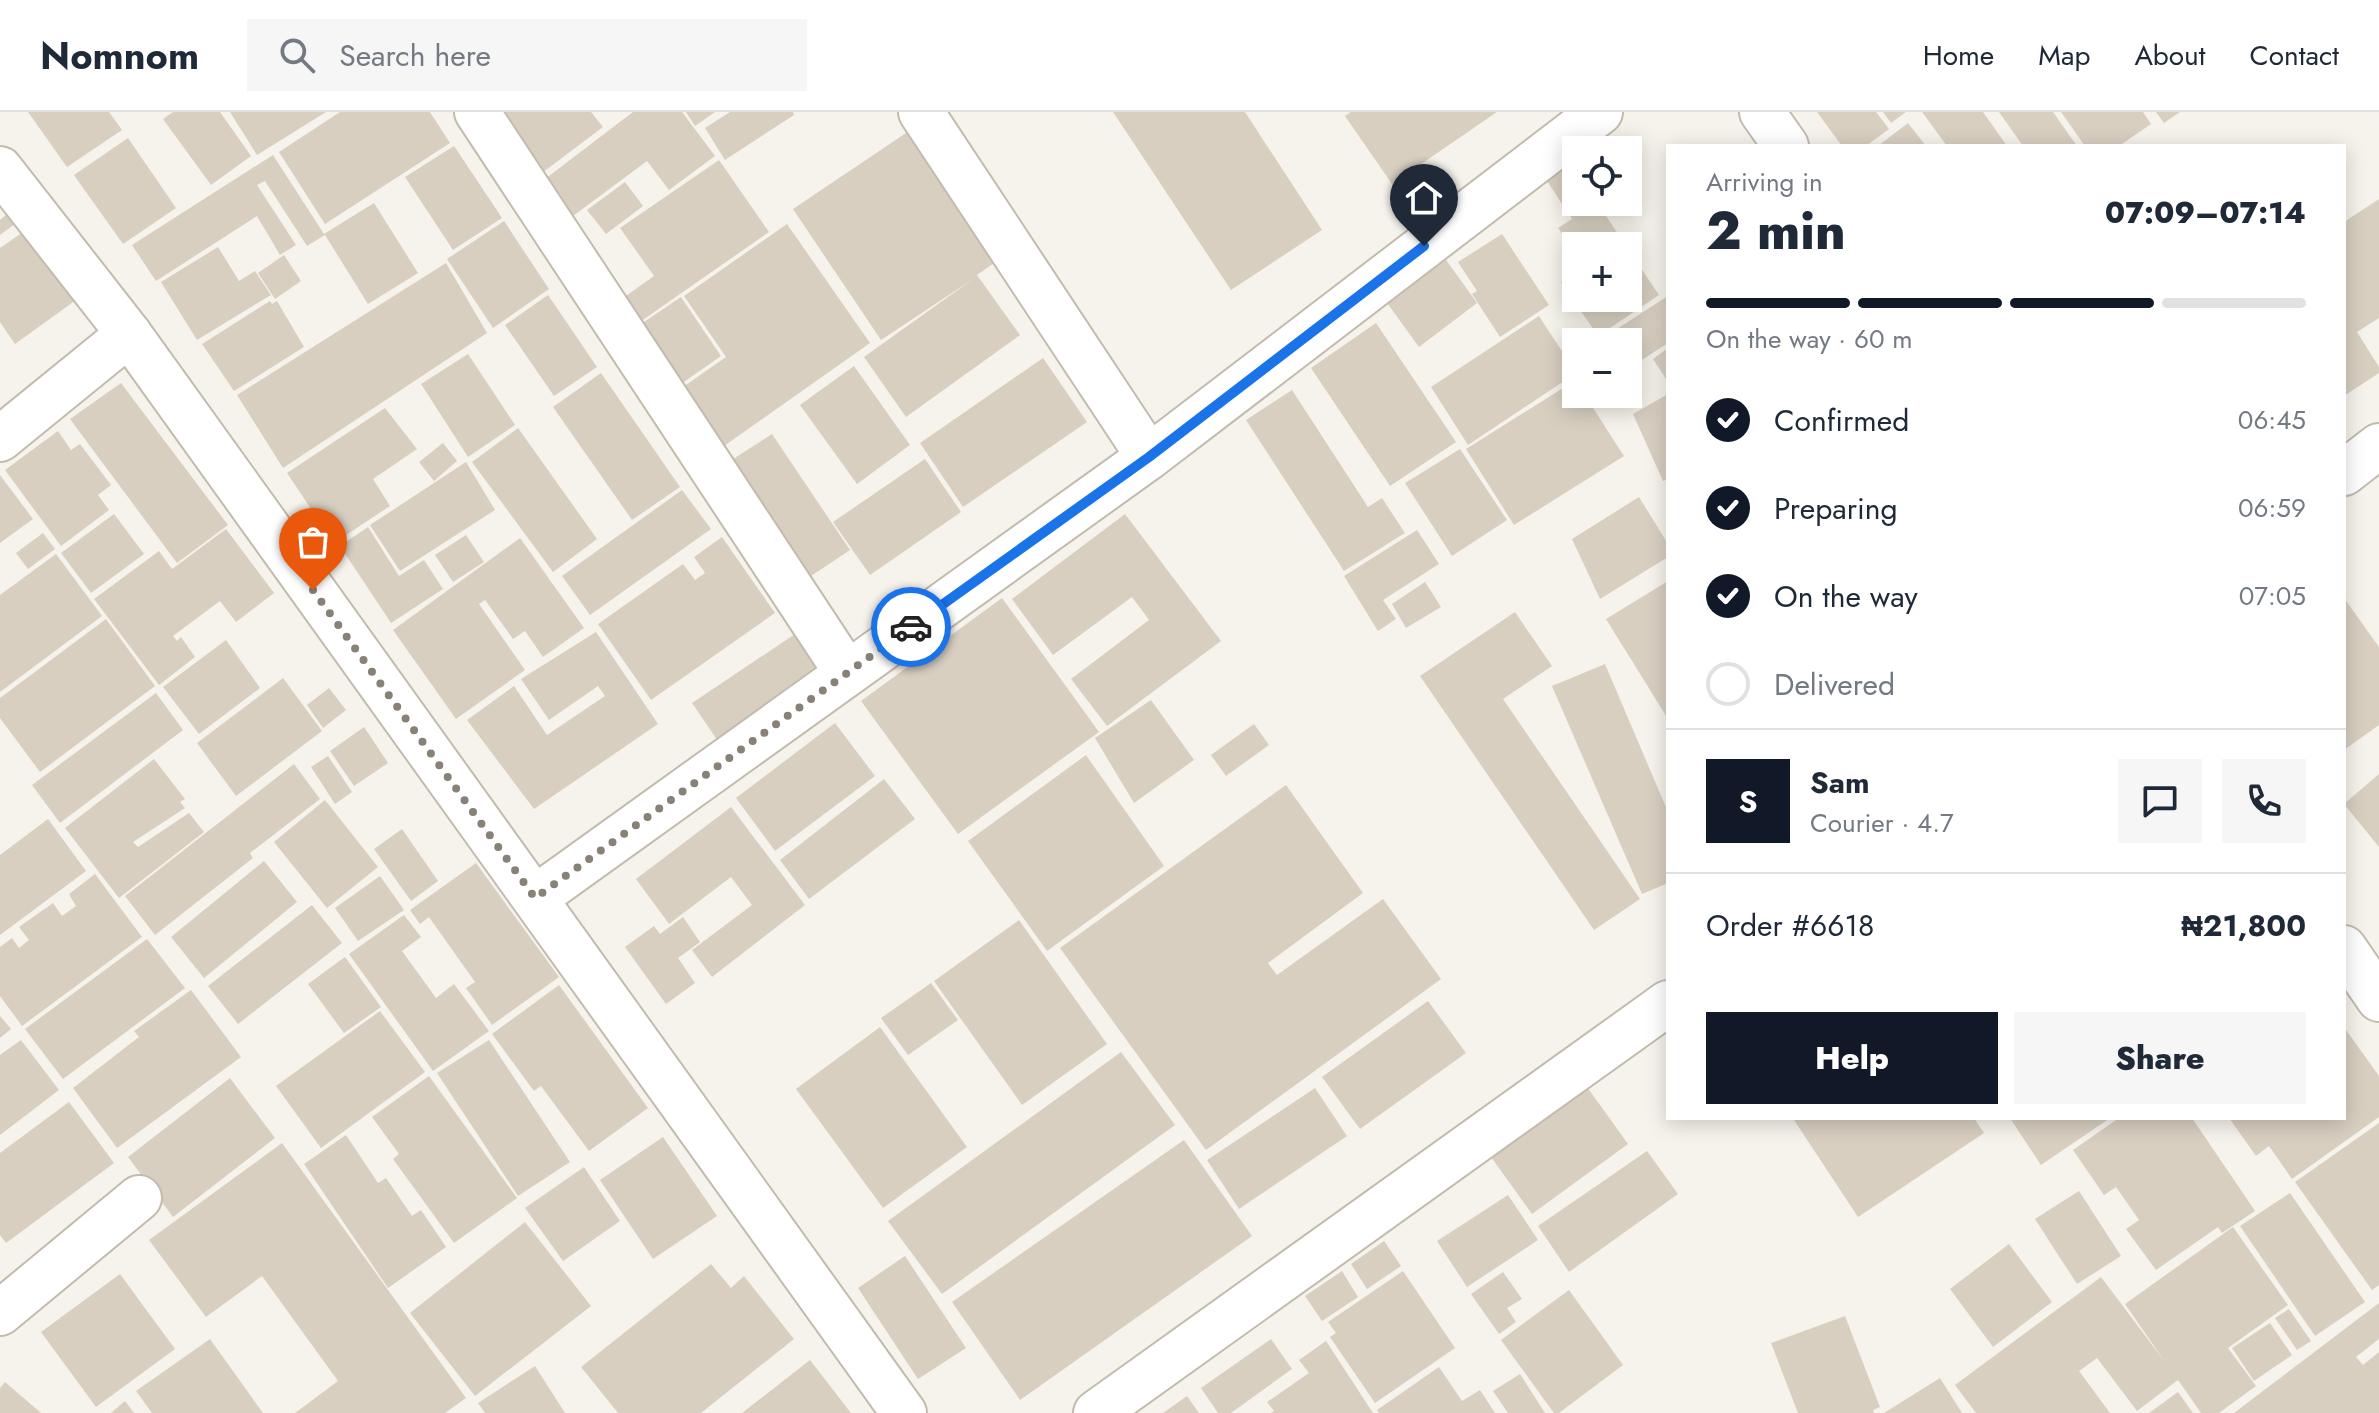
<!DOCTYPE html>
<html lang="en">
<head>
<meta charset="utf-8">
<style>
	:root { --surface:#fff; --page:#f6f6f7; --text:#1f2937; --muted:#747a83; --line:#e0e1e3; --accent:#111827 }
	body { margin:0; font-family:Jost,sans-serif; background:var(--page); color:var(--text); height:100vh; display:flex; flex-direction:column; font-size:30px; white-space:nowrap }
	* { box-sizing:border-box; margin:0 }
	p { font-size:26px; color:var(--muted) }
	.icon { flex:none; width:44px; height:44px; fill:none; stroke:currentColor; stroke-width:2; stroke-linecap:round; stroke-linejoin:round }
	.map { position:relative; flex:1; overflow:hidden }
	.side { position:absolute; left:1666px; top:32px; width:680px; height:976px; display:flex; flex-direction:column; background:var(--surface); border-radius:0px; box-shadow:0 4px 20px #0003 }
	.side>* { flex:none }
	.buttons { position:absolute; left:1562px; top:24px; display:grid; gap:16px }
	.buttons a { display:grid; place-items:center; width:80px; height:80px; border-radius:0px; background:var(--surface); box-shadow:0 4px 20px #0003; font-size:40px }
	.pin { position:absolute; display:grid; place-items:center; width:68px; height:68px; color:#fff; margin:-82px -34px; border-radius:50% 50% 50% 0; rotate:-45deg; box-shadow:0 0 8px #0007 }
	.pin .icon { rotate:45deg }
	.courier { position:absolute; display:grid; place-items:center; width:80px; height:80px; margin:-40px; border:6px solid #1a73e8; border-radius:50%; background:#fff; color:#222; box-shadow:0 2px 10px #0007 }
	.head em { font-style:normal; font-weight:800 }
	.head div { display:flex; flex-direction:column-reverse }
	.head { display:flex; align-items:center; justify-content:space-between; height:136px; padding:0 40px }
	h1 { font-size:52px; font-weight:800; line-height:60px }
	.bar { display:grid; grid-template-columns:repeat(4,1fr); gap:12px 8px; align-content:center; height:96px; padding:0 40px }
	.bar i { height:10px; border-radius:6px; background:var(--line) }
	.bar .selected { background:var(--accent) }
	.bar p { grid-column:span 4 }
	.line { display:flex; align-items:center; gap:20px; padding:0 40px; border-top:2px solid var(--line) }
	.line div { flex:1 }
	.round { display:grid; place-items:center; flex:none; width:84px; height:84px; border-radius:0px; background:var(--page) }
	ol { padding:0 40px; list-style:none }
	li { display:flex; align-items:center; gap:24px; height:88px }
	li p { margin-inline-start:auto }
	li .icon { padding:8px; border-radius:50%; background:var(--accent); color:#fff; stroke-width:4 }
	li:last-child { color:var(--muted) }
	li i { width:44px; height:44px; border:4px solid var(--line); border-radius:50% }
	.cta { display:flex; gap:16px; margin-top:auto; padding:16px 40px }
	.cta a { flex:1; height:92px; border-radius:0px; background:var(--accent); color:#fff; font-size:32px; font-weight:800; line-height:92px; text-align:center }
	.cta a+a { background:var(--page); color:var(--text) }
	header { display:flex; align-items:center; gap:48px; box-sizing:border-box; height:112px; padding:0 40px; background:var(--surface); border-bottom:2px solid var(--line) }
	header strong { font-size:38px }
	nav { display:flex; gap:44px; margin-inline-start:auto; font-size:28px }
	.search { width:560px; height:72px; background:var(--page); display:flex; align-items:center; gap:20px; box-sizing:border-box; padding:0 28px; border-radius:0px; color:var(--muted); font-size:30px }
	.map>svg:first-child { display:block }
</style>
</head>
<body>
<header>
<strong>Nomnom</strong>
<div class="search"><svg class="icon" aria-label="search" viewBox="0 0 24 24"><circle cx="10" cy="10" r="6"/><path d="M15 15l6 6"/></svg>Search here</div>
<nav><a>Home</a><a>Map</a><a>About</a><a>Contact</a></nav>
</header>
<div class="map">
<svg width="2379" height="1301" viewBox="0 0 2379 1301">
	<rect width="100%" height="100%" fill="#f6f3ec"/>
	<g fill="#d8cfc1">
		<path d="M28,0H109L122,18L67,55Z"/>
		<path d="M173,0H220L251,44L211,73L163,7Z"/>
		<path d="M230,0H326L257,43Z"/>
		<path d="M340,0H430L450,31L325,112L279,40Z"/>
		<path d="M489,0H591L603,15L538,64Z"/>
		<path d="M633,0H682L715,44L669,78L647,49L573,104L545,67Z"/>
		<path d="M686,0H715L695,14Z"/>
		<path d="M730,0H793L794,3L725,48L705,16Z"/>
		<path d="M1113,0H1245L1322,118L1231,178Z"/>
		<path d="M1351,0H1497L1392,72L1345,4Z"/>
		<path d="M1817,0H1876L1889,17L1866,34H1842Z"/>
		<path d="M1883,0H1906L1891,11Z"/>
		<path d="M1922,0H1983L2007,34H1947Z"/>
		<path d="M1999,0H2053L2077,34H2023Z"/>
		<path d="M2061,0H2143L2151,12L2119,34H2085Z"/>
		<path d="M2156,0H2180L2164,11Z"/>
		<path d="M1908,11L1926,34H1878Z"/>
		<path d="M909,19L997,149L977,163L1020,223L906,305L864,245L973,167L881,228L793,97Z"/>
		<path d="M128,26L176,96L123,132L74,63Z"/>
		<path d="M454,34L502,106L453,138L405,65Z"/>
		<path d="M273,43L324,122L374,91L418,161L368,192L325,123L307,134L265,69L257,73L296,133L280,143L257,104L156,169L132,133Z"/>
		<path d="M719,48L769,120L637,212L620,188L654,164L620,116Z"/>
		<path d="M1571,52L1576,59V90H1597L1626,134H1576V142L1558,116L1572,107L1547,69Z"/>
		<path d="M625,70L643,94L606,122L587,98Z"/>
		<path d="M2379,87V206L2357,220L2379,255V261L2344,284V110Z"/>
		<path d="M7,102L15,112L0,123V108Z"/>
		<path d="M504,109L549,177L493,216L447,147Z"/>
		<path d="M787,112L870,231L724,334L683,275L726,245L684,184Z"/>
		<path d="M26,118L76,188L15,232L0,210V136Z"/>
		<path d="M1502,122L1549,193L1500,225L1472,182L1477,179L1458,150Z"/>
		<path d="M218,135L239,169L255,159L271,183L197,228L161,170Z"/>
		<path d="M1628,137L1659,183L1598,224L1561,170L1576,160V186H1628Z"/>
		<path d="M1441,141L1477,191L1419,235L1382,184Z"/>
		<path d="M284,143L301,169L275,187L258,161Z"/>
		<path d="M446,151L487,221L283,356L237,283Z"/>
		<path d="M548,183L597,255L554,284L505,213Z"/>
		<path d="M1668,184V231L1631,255L1628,230H1614L1609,222Z"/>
		<path d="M681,185L721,244L681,272L641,212Z"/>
		<path d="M270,189L272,192L277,189L304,235L234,279L202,232Z"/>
		<path d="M1539,204L1576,261L1468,333L1431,275Z"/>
		<path d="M1376,211L1456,330L1390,374L1311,256Z"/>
		<path d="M1668,236V270L1653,247Z"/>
		<path d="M468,242L515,313L468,345L421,272Z"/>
		<path d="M1043,246L1087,310L963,395L920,331Z"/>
		<path d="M854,254L910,333L857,372L800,293Z"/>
		<path d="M601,261L680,375L632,408L553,295Z"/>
		<path d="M1576,268V282H1584L1624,344L1514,413L1466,337Z"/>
		<path d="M121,271L228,413L177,451L70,307Z"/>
		<path d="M1292,278L1368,395L1382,386L1405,421L1344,459L1246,308Z"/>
		<path d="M1668,282V367L1663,369L1633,302Z"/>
		<path d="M385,296L417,337L373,367L390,394L334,431L287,361Z"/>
		<path d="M518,316L597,427L553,460L472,350Z"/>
		<path d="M58,319L71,338L80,332L111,373L98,383L109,398L61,434L5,358Z"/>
		<path d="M772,322L850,438L808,466L730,349Z"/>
		<path d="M443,331L457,349L434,369L419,350Z"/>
		<path d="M1460,337L1507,408L1452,444L1405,371Z"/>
		<path d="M925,347L961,400L870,463L833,410Z"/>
		<path d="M466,350L495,398L400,459L370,413Z"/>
		<path d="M0,363L33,407L0,431Z"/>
		<path d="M682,378L711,417L590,503L562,464Z"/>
		<path d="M1639,385L1668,432V445L1600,487L1572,427Z"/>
		<path d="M114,402L144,442L91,481L61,441Z"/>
		<path d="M1125,402L1221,529L1107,614L1071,567L1149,508L1132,485L1053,543L1012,487Z"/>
		<path d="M368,415L399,464L424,448L443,477L391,511L340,434Z"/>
		<path d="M226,417L274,481L236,510L220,489L173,524L177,529L181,525L195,545L159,573L94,487L159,439L172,457Z"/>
		<path d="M1417,418L1439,452L1383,488L1396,507L1378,519L1344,464Z"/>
		<path d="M43,421L55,437L28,457L16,441Z"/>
		<path d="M466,423L484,450L453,470L435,443Z"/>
		<path d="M722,425L775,501L651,588L598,512L683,452L695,468L705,461L694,445Z"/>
		<path d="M520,426L584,516L543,545L525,519L513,527L485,488L479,492L525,558L456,607L393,518Z"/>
		<path d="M56,442L102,504L0,580V483Z"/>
		<path d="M1668,469V607L1606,507Z"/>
		<path d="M1425,470L1441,495L1406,516L1392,492Z"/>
		<path d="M1002,486L1099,620L958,722L861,589Z"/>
		<path d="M2344,486L2379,535V613L2344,638Z"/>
		<path d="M1515,500L1552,554L1503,587L1640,787L1594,818L1420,564Z"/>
		<path d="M106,507L155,574L40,660L0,606V586Z"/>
		<path d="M804,516L837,565L726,641L692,591Z"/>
		<path d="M596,520L658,612L534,697L467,608L514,574L547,623L605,584L598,574L549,608L521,567Z"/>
		<path d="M226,528L260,576L199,622L163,575Z"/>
		<path d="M1605,552L1668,700V771L1642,782L1552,574Z"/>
		<path d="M283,566L322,619L236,684L197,631Z"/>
		<path d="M329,576L346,598L323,616L307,593Z"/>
		<path d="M156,581L183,618L60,711L32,673Z"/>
		<path d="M1151,588L1194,648L1134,691L1095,626Z"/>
		<path d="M835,611L875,664L775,739L736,686Z"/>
		<path d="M1254,612L1269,633L1226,664L1211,643Z"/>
		<path d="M364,615L388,651L354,674L330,639Z"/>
		<path d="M1086,643L1164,754L1047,839L968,729Z"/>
		<path d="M328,644L352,680L335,692L311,655Z"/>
		<path d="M154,647L185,687L180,690L185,696L133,730L138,735L189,701L204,720L119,786L65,716Z"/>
		<path d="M294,652L320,687L250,741L253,746L155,823L125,784Z"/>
		<path d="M2379,662V735L2344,692Z"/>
		<path d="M884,667L915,707L809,787L780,748Z"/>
		<path d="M1286,673L1363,781L1268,851L1277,863L1383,787L1441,867L1206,1038L1060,836Z"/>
		<path d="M325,688L378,755L327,796L274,730Z"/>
		<path d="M731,695L805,793L712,865L692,838L752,793L731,765L669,812L636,767Z"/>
		<path d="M48,707L86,759L0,823V743Z"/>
		<path d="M402,717L438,769L411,789L374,737Z"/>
		<path d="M264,749L297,790L204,866L171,825Z"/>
		<path d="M476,751L559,865L492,913L466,876L475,870L429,805L420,812L410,798Z"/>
		<path d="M95,762L142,825L22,914L0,884V835L12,826L19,836L29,828L19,815L53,791L62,804L76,794L69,782Z"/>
		<path d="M380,764L404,798L358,829L335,796Z"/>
		<path d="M312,793L342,831L238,912L208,874Z"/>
		<path d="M404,803L421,825L402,839L436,886L454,872L489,919L433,959L349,842Z"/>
		<path d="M683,805L700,830L678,846L695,871L666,892L625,835L654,814L660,822Z"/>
		<path d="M1019,808L1107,932L1022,993L934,869Z"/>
		<path d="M147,827L185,876L63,967L25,917Z"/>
		<path d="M345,845L381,895L344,921L308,872Z"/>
		<path d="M931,871L958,908L908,943L881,906Z"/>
		<path d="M559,873L648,996L589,1039L541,974L534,979L492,922Z"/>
		<path d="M191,878L241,945L117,1036L73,976L139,925L134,919Z"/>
		<path d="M1428,889L1466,941L1360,1017L1322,965Z"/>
		<path d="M380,899L425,960L321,1036L276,974Z"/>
		<path d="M0,904L11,917L0,926Z"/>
		<path d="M880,915L967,1035L883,1096L796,977Z"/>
		<path d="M2344,915L2379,964V1005L2292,1067L2269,1034L2256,1044L2229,1006H2344Z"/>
		<path d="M21,928L59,978L0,1023V943Z"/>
		<path d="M489,928L570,1050L518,1084L437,961Z"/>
		<path d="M1121,940L1175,1013L942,1182L888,1109Z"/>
		<path d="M429,964L517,1086L454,1131L393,1047L399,1042L372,1005Z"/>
		<path d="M230,966L275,1026L173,1105L128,1045Z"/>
		<path d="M1582,968L1628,1032L1532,1102L1486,1038Z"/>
		<path d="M1315,976L1347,1024L1239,1097L1207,1048Z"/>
		<path d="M69,990L114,1051L6,1131L0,1123V1041Z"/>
		<path d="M1798,1006H1974L1984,1021L1858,1105L1794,1008Z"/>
		<path d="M2010,1006H2110L2041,1053Z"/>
		<path d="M2119,1006H2192L2255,1099L2222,1121L2218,1115L2156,1158L2126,1117L2139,1108L2116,1075L2104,1083L2073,1038Z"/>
		<path d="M2379,1011V1173L2372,1178L2295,1070Z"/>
		<path d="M346,1023L378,1071L386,1066L412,1104L421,1098L446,1135L388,1176L304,1052Z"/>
		<path d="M663,1025L717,1104L653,1147L600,1068Z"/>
		<path d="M1184,1028L1252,1124L1020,1288L952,1190Z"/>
		<path d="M282,1031L466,1286L445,1301H295L338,1269L262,1164L206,1205L149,1128Z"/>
		<path d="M1647,1039L1678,1082L1569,1160L1538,1114Z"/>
		<path d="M584,1055L620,1109L563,1149L525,1096Z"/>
		<path d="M2079,1079L2121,1144L2077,1172L2035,1107Z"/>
		<path d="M2290,1081L2365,1190L2315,1224L2240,1114Z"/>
		<path d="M1508,1083L1538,1128L1467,1175L1437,1129Z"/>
		<path d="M525,1110L591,1194L475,1284L410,1201Z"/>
		<path d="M2233,1115L2288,1193L2228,1236L2256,1274L2219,1301H2201L2178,1268L2137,1299L2097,1246L2079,1259L2110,1301H1976L1955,1273L2101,1165L2165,1250L2125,1192Z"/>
		<path d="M1384,1129L1401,1154L1367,1177L1351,1152Z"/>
		<path d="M2009,1132L2052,1190L1993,1235L1950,1177Z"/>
		<path d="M905,1144L966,1236L918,1267L858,1176Z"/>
		<path d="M711,1152L731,1176L744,1164L794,1227L701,1301H618L581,1255Z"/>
		<path d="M1342,1159L1358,1185L1322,1209L1305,1184Z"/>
		<path d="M1403,1159L1455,1236L1375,1291L1330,1225L1336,1221L1328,1210Z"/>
		<path d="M1503,1160L1522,1187L1507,1196L1516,1210L1499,1222L1471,1182Z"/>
		<path d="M120,1162L175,1237L96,1295L41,1220Z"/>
		<path d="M1569,1178L1623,1253L1559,1301H1554L1501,1228Z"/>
		<path d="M2379,1191V1227L2356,1245L2363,1253L2379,1240V1301H2234Z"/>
		<path d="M2289,1197L2311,1229L2297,1238L2275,1206Z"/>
		<path d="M1845,1204L1880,1295L1873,1298L1874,1301H1798L1771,1231Z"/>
		<path d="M2270,1211L2292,1243L2254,1269L2232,1236Z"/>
		<path d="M210,1227L263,1301H152L136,1279Z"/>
		<path d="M1271,1227L1292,1257L1231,1301H1218L1201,1276Z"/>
		<path d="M1326,1229L1373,1301H1271L1274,1299L1267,1290L1309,1261L1299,1248Z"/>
		<path d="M810,1248L851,1301H742Z"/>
		<path d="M535,1254L565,1301H485L478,1291Z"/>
		<path d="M1439,1255L1462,1289L1480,1278L1495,1301H1379L1377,1298Z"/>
		<path d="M1520,1262L1545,1301H1508L1493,1279Z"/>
		<path d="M1940,1266L1962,1301H1884Z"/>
		<path d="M5,1270L41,1301H0V1276Z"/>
		<path d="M2178,1280L2193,1301H2149Z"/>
		<path d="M1187,1284L1199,1301H1163Z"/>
		<path d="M125,1289L134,1301H111Z"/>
	</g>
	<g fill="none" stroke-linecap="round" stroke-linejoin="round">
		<defs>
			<g id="minor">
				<path d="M477,0L847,561"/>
				<path d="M921,0L1149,345"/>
				<path d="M1762,0L1786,34"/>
				<path d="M0,57L129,222L904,1301"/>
				<path d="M0,327L129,222"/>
				<path d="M2344,361L2379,334"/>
				<path d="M535,786L1149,345L1600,0"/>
				<path d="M2344,836L2379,887"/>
				<path d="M0,1201L139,1086"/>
				<path d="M1096,1301L1668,891"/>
			</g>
		</defs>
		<use href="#minor" stroke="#c2bbae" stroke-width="48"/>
		<use href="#minor" stroke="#fff" stroke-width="44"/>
	</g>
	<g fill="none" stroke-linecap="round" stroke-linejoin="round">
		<path stroke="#878178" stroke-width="8" stroke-dasharray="0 14.4" d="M313,478L535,786L911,515"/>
		<path stroke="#1a73e8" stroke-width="10" d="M911,515L1149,345L1424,134"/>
	</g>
</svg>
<div class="buttons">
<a><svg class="icon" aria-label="locate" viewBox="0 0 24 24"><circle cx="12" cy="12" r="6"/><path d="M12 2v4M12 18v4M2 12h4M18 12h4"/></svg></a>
<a>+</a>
<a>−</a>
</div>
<div class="pin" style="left:313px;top:478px;background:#ea580c"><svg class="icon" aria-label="bag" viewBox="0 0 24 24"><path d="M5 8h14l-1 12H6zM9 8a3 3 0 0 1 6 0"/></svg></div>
<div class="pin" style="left:1424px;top:134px;background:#1f2937"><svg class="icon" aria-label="home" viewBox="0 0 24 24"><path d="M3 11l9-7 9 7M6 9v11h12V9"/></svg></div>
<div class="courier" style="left:911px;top:515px"><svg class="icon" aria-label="car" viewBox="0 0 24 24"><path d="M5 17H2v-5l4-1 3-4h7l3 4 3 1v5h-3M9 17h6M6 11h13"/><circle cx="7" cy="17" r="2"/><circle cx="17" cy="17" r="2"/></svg></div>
<section class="side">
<div class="head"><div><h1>2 min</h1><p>Arriving in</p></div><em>07:09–07:14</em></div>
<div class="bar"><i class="selected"></i><i class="selected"></i><i class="selected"></i><i></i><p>On the way · 60 m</p></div>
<ol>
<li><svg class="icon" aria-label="check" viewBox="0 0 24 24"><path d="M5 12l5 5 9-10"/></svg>Confirmed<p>06:45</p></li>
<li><svg class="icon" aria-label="check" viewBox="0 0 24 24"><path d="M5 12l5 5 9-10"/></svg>Preparing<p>06:59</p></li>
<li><svg class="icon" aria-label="check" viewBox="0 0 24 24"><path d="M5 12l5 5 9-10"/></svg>On the way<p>07:05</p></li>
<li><i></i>Delivered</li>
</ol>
<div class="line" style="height:144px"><b class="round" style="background:var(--accent);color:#fff">S</b><div><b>Sam</b><p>Courier · 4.7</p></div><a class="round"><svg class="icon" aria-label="chat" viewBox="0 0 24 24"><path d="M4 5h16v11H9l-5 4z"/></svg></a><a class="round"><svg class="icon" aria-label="phone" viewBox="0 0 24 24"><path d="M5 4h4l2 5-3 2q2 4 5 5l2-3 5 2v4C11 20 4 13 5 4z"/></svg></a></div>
<div class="line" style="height:104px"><div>Order #6618</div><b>₦21,800</b></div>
<div class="cta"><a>Help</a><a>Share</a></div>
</section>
</div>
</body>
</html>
